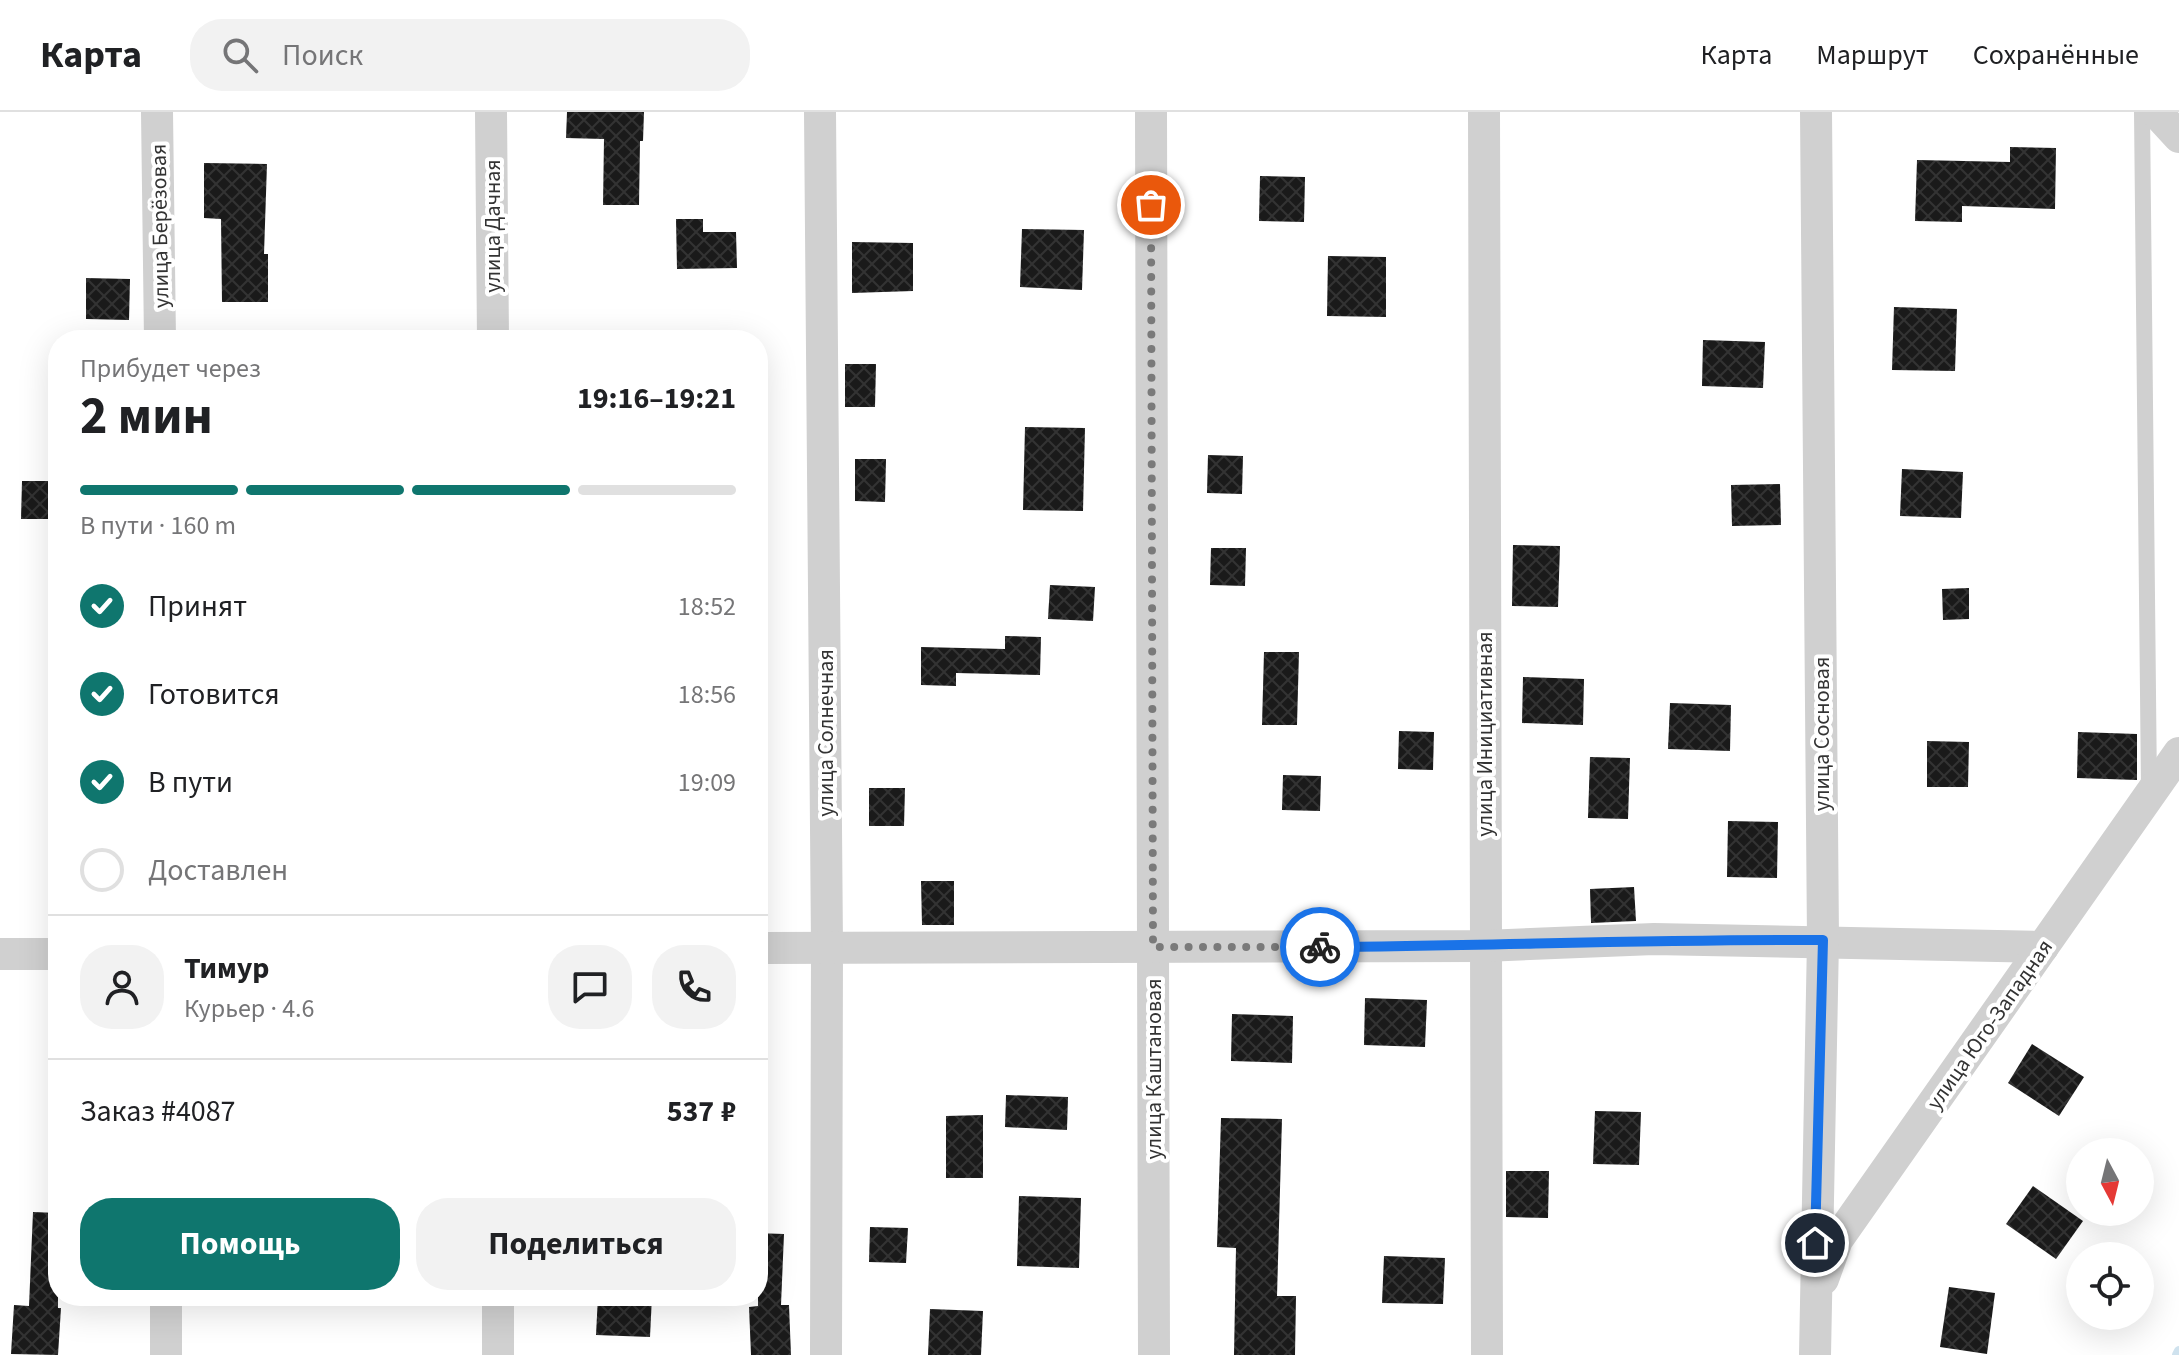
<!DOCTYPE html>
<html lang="ru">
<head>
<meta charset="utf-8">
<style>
	:root { --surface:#fff; --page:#f2f2f2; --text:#202124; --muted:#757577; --line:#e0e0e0; --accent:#0f766e }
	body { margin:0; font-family:"Source Sans 3",sans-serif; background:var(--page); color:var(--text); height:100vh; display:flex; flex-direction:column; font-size:30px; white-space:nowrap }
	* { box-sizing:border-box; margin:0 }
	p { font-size:26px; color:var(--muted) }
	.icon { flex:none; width:44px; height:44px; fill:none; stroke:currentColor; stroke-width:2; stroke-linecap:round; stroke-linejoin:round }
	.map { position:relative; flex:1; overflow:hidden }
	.details { position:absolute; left:48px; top:218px; width:720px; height:976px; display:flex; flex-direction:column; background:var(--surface); border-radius:32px; box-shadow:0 8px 32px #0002 }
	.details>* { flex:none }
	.needle { width:52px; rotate:173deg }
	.buttons { position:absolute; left:2066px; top:1026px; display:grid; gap:16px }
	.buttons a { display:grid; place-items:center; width:88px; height:88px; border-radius:50%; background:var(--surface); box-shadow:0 8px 32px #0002; font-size:40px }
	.pin { position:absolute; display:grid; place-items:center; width:68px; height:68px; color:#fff; margin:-34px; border:4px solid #fff; border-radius:50%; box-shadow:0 2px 8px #0007 }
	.courier { position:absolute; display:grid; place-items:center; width:80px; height:80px; margin:-40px; border:6px solid #1a73e8; border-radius:50%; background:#fff; color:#222; box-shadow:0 2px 10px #0007 }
	.overview em { font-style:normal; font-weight:700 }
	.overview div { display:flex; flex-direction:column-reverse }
	.overview { display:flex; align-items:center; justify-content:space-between; height:136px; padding:0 32px }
	h1 { font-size:52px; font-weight:700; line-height:60px }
	.bar { display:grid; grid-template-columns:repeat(4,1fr); gap:12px 8px; align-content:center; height:96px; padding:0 32px }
	.bar i { height:10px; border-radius:6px; background:var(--line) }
	.bar .active { background:var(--accent) }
	.bar p { grid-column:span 4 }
	.line { display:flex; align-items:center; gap:20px; padding:0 32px; border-top:2px solid var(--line) }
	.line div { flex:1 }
	.round { display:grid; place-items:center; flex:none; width:84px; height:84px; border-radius:32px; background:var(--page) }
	ol { padding:0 32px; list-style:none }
	li { display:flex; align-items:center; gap:24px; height:88px }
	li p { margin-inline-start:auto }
	li .icon { padding:8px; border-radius:50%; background:var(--accent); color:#fff; stroke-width:4 }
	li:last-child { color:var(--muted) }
	li i { width:44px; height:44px; border:4px solid var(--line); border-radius:50% }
	.primary-button { display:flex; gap:16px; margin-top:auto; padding:16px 32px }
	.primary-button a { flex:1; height:92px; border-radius:32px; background:var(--accent); color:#fff; font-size:32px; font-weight:700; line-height:92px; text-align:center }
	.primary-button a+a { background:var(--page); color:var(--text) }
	header { display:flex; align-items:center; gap:48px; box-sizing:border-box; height:112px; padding:0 40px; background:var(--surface); border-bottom:2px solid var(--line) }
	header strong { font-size:38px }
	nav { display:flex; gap:44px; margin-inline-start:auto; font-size:28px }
	.search { width:560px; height:72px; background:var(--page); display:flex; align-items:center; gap:20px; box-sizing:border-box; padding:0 28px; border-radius:32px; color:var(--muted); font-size:30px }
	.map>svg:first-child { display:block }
</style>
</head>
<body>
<header>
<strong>Карта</strong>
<div class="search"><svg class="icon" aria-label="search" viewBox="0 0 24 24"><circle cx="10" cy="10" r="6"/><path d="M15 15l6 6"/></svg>Поиск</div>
<nav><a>Карта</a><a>Маршрут</a><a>Сохранённые</a></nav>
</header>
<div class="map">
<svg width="2179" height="1243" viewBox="0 0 2179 1243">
	<defs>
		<pattern id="building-cross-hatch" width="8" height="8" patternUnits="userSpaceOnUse" patternTransform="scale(2)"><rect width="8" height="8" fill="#1a1a1a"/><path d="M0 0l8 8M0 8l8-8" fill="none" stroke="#333"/></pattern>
	</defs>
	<rect width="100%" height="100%" fill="#fff"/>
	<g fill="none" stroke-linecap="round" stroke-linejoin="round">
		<path stroke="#cfe2ee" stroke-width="10" d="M2177,1243L2179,1239"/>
	</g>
	<g fill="url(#building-cross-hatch)">
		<path d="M567,0H644L643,29H640L639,93H603L604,27L566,26Z"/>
		<path d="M2010,35L2056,36L2055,97L1962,94V110L1915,109L1917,48L2010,50Z"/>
		<path d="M204,51L267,52L264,142H268V190H222L221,107L204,106Z"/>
		<path d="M1260,64L1305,65L1304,110L1259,109Z"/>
		<path d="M676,107H703V120H736L737,156L677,157Z"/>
		<path d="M1022,117L1084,118L1082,178L1020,175Z"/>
		<path d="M852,130L913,131V179L852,181Z"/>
		<path d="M1328,144L1386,145V205L1327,204Z"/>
		<path d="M86,166L130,167L129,208L86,207Z"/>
		<path d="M1894,195L1957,197L1955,259L1892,258Z"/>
		<path d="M1703,228L1765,230L1763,276L1702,274Z"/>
		<path d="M845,252H876L875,295H845Z"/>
		<path d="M1025,315L1085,316L1083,399L1023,398Z"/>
		<path d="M1208,343L1243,344L1242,382L1207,381Z"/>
		<path d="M855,347H886L885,390L855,389Z"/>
		<path d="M1902,357L1963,360L1961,406L1900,404Z"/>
		<path d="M22,369H57L56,407H21Z"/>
		<path d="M1780,372L1781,413L1732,414L1731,373Z"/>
		<path d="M1513,433L1560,434L1558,495L1512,494Z"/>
		<path d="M1211,436H1246L1245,474L1210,473Z"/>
		<path d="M1050,473L1095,475L1093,509L1048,507Z"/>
		<path d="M1969,476V507L1943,508L1942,477Z"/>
		<path d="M1005,524L1041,525L1040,563L956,561V574L921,573V535L1005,537Z"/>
		<path d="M1264,540H1299L1297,613H1262Z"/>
		<path d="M1523,565L1584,567L1583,613L1522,611Z"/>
		<path d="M1670,591L1731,593L1730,639L1668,637Z"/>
		<path d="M1399,619L1434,620L1433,658L1398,657Z"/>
		<path d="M2078,620L2137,622V668L2077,666Z"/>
		<path d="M1927,629L1969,630L1968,675H1927Z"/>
		<path d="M1590,645L1630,646L1628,707L1588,706Z"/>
		<path d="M1283,663L1321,664L1320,699L1282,698Z"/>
		<path d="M869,676H905L904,714H869Z"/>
		<path d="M1728,709L1778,710L1777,766L1727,765Z"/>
		<path d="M921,769H954V813H922Z"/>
		<path d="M1634,775L1636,809L1591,811L1590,777Z"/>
		<path d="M1365,886L1427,888L1425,935L1364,933Z"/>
		<path d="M1232,902L1293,904L1292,951L1231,949Z"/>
		<path d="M2032,932L2084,965L2059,1004L2008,971Z"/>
		<path d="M1006,983L1068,985L1067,1018L1005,1015Z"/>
		<path d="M1595,999L1641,1000L1639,1053L1593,1052Z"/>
		<path d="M983,1003V1066H946V1004Z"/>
		<path d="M1221,1006L1282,1007L1277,1184H1296L1295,1243H1234L1236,1136L1217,1135Z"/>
		<path d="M1506,1059H1549L1548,1106L1506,1105Z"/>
		<path d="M2033,1074L2083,1109L2056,1147L2006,1112Z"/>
		<path d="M1019,1084L1081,1086L1079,1156L1017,1154Z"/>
		<path d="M33,1100L58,1101V1196H61L58,1243L11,1242L14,1193L29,1194Z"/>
		<path d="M870,1115L908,1116L906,1151L869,1150Z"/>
		<path d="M758,1121L784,1122L781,1193H789L791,1243H751L749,1195L758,1194Z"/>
		<path d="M1384,1144L1445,1146L1443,1192L1382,1191Z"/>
		<path d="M1949,1175L1995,1181L1987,1242L1940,1235Z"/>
		<path d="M598,1184H652L650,1225L596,1223Z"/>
		<path d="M930,1197L983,1199L981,1243H928Z"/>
	</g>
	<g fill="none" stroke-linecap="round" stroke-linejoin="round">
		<path stroke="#d0d0d0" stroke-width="16" d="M2142,0L2149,678"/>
		<g stroke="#d0d0d0" stroke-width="32">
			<path d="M157,0L160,228"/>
			<path d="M491,0L493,228"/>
			<path d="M820,0L827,835L826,1243"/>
			<path d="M1151,0L1154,1243"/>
			<path d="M1484,0L1487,1243"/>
			<path d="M2156,0L2179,25"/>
			<path d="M758,836L1484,834L1654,827L2043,835"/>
			<path d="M0,842H58"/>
			<path d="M1823,1167L1837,1128L2179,641"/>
			<path d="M166,1184V1243"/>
			<path d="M498,1184V1243"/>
			<path d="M1815,1243L1823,828L1816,0"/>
		</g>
	</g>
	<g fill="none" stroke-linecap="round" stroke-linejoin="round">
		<path stroke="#7a7a7a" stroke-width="8" stroke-dasharray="0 14.4" d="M1151,93L1153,835H1320"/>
		<path stroke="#1a73e8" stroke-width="10" d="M1320,835C1488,834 1655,827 1823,828L1815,1131"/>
	</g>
	<g text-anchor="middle" stroke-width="8" stroke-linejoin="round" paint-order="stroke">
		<g font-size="22" fill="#333" stroke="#fff">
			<text transform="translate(159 114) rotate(-91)" y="8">улица Берёзовая</text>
			<text transform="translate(492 114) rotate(-90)" y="8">улица Дачная</text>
			<text transform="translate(825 621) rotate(-90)" y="8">улица Солнечная</text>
			<text transform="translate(1484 622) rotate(-90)" y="8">улица Инициативная</text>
			<text transform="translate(1821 622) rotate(-90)" y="8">улица Сосновая</text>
			<text transform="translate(1989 912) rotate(-55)" y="8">улица Юго-Западная</text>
			<text transform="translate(1153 957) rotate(-90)" y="8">улица Каштановая</text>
		</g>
	</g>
</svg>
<div class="buttons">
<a><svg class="needle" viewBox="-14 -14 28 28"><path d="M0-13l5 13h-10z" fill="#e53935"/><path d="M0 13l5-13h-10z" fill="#757577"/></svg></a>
<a><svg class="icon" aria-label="locate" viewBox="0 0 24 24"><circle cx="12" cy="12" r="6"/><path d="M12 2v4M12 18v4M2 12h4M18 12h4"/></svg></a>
</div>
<div class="pin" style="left:1151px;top:93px;background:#ea580c"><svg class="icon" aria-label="bag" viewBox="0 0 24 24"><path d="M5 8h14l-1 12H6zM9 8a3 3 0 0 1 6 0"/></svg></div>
<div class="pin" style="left:1815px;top:1131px;background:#1f2937"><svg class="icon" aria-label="home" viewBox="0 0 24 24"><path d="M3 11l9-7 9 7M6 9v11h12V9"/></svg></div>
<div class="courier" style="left:1320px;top:835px"><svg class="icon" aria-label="bike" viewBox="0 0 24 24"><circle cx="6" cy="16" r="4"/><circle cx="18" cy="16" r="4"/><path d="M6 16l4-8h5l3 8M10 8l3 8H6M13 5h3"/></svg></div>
<section class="details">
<div class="overview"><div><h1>2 мин</h1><p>Прибудет через</p></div><em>19:16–19:21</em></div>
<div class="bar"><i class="active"></i><i class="active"></i><i class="active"></i><i></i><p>В пути · 160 m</p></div>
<ol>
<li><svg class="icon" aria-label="check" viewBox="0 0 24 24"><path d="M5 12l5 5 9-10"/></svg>Принят<p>18:52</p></li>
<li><svg class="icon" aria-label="check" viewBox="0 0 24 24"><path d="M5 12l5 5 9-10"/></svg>Готовится<p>18:56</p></li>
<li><svg class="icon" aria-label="check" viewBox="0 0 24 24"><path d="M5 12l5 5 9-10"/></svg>В пути<p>19:09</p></li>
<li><i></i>Доставлен</li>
</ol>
<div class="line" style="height:144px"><a class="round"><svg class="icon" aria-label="person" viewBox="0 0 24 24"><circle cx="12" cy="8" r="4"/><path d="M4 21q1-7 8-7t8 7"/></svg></a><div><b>Тимур</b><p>Курьер · 4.6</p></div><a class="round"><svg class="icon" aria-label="chat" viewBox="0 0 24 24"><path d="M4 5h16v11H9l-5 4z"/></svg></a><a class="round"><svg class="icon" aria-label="phone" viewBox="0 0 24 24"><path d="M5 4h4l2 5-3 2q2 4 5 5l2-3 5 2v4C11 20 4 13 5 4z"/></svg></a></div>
<div class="line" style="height:104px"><div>Заказ #4087</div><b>537 ₽</b></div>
<div class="primary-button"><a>Помощь</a><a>Поделиться</a></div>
</section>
</div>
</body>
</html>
